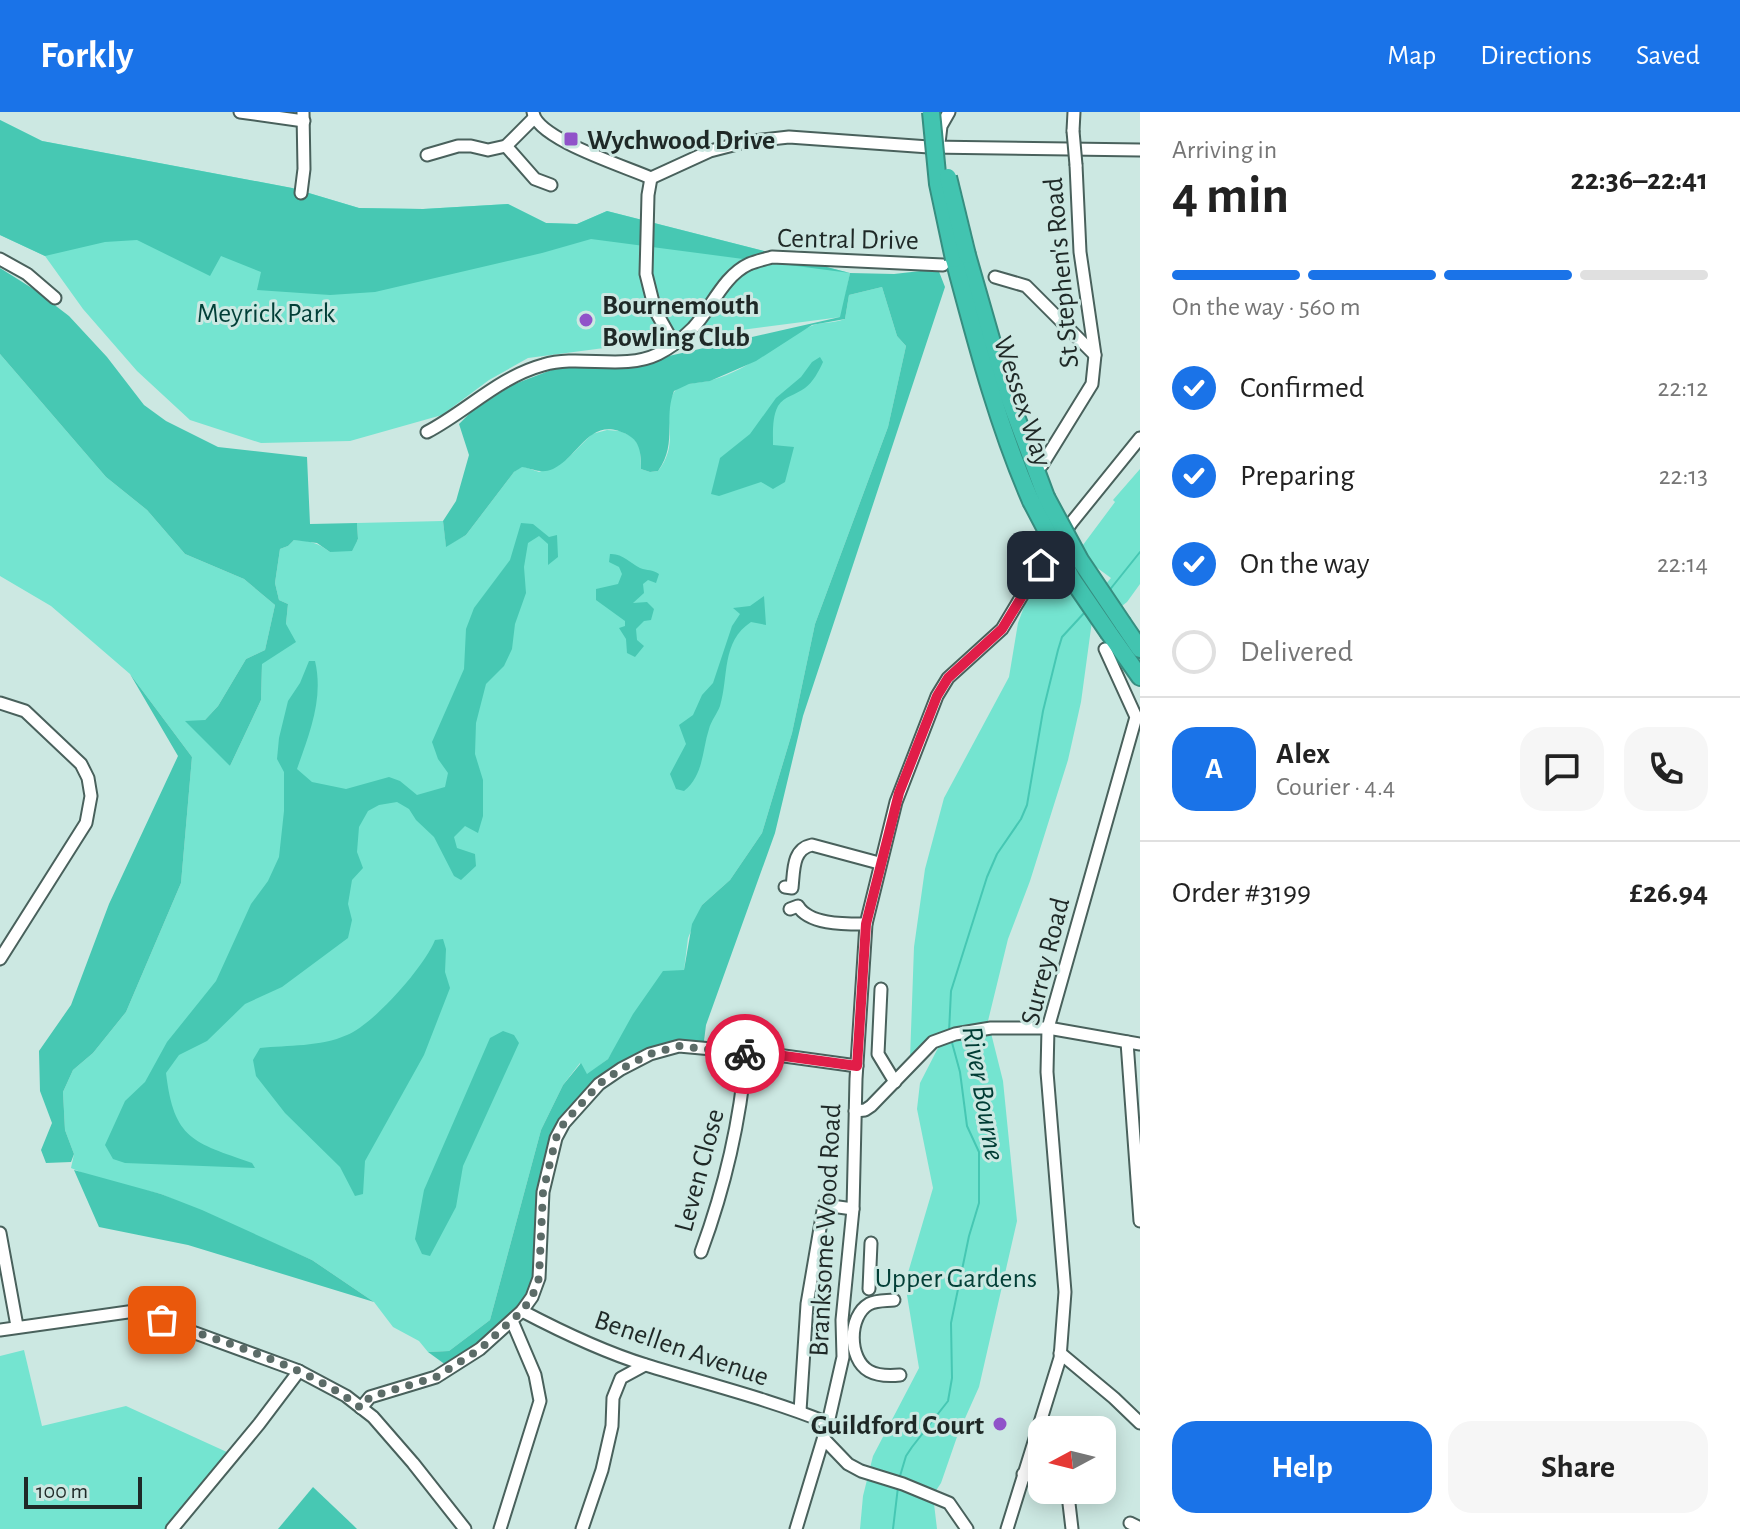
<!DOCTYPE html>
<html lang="en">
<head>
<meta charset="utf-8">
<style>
	:root { --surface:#fff; --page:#f6f6f6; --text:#222; --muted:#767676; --line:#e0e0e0; --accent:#1a73e8 }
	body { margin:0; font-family:"Alegreya Sans",sans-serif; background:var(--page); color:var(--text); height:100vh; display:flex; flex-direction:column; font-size:30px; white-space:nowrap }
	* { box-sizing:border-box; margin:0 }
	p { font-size:26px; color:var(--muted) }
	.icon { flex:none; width:44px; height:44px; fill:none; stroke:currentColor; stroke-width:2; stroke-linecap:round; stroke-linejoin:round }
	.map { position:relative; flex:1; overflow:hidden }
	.drawer { display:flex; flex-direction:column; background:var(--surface); width:600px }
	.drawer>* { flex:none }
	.needle { width:52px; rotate:263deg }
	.tools { position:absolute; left:1028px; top:1304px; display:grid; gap:16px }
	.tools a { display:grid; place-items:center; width:88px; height:88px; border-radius:16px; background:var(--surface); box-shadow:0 4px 20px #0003; font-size:40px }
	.scale { position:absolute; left:24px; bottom:20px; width:118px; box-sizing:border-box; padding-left:8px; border:4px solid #1f2927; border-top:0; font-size:22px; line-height:28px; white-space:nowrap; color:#1f2927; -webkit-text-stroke:6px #cce8e2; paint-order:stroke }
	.pin { position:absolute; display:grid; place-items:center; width:68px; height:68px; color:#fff; margin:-34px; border-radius:16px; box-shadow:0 4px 12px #0006 }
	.courier { position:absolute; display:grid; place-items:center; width:80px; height:80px; margin:-40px; border:6px solid #e11d48; border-radius:50%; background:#fff; color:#222; box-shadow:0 2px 10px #0007 }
	.head em { font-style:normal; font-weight:600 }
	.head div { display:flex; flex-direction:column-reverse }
	.head { display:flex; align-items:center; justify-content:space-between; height:136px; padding:0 32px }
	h1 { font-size:52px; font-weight:600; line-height:60px }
	.bar { display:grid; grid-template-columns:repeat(4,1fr); gap:12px 8px; align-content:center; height:96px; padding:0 32px }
	.bar i { height:10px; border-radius:6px; background:var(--line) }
	.bar .selected { background:var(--accent) }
	.bar p { grid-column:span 4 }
	.line { display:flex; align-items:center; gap:20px; padding:0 32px; border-top:2px solid var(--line) }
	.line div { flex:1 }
	.round { display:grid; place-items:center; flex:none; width:84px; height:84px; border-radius:24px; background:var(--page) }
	ol { padding:0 32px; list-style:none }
	li { display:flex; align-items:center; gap:24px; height:88px }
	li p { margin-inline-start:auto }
	li .icon { padding:8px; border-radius:50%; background:var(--accent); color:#fff; stroke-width:4 }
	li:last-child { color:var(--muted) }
	li i { width:44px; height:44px; border:4px solid var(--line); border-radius:50% }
	.cta { display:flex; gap:16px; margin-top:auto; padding:16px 32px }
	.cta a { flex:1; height:92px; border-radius:24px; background:var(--accent); color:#fff; font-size:32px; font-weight:600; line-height:92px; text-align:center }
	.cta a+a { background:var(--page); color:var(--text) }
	header { display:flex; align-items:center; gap:48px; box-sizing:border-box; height:112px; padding:0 40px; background:var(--accent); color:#fff }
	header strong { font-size:38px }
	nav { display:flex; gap:44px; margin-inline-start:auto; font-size:28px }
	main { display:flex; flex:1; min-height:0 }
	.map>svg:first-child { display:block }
</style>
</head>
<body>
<header>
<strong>Forkly</strong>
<nav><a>Map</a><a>Directions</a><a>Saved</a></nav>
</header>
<main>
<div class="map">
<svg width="1140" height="1417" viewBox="0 0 1140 1417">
	<rect width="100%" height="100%" fill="#cce8e2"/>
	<g fill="#74e4d0">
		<path d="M0,8L42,29L292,76L359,96L423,97L508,92L546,111L577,112L607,99L850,161L841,205L528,246L489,268L442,303L350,329L261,331L190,308L137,259L83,197L45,144L0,123Z"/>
		<path d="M882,175L897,224L906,234L888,315L815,512L792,621L762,721L730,768L702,793L688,826L684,858L624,922L608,947L587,963L580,951L563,973L541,1018L490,1208L449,1239L428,1240L419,1229L393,1215L374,1190L312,1148L161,1082L97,1067L71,1056L74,1042L65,1018L63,980L73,958L93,941L126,900L181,771L192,645L130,562L51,494L0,464V242L106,365L147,398L185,442L244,467L275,493L265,538L246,547L218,594L205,608L230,654L261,588L262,551L286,512L288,492L279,488L275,471L280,437L288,434L294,428C309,428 318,431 330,440L358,428L357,411L443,409L446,434L466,423L514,360L522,354L539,360L567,347L592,322L607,318L620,319L633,325L640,336L641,357L650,360L658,359C682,329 660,305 673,282C680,269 699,272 712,268C749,258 775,231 809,215C820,209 833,212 845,207L849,183Z"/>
		<path d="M1140,357V472L1127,490L1118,497L1104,474L1111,466L1077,441L1115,390L1113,388Z"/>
		<path d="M1038,457L1075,483L1092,509L1081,590L1068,648L1030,769L1008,827L988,909L1003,969L1017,1109L979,1275L958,1322L941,1371L933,1383L937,1417H860L863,1384L873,1344L919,1256L905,1171L933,1076L917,997L920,971L939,934L940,927H928L910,947L914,835L925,757L944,686L1009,565L1018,511Z"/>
		<path d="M24,1238L42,1314L126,1294L229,1341L166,1417H0V1244Z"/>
	</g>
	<g fill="#47c8b3">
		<path d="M0,8L42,29L292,76L359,96L423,97L508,92L546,111L577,112L607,99L850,161L894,162L938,157L945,175L803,604L775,721L706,913L703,937L650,942L599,973L556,1026L532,1185L450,1256L428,1240L449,1239L490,1208L541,1018L563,973L581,951L587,962L608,947L633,902L663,859L684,858L692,812L702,793L730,768L762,721L792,621L815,512L888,315L906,234L897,224L882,175L849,183L845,207L812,213L756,249L710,269L689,272L674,279C663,308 678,331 658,359L650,360L641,357C641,344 641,330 628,323C590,302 580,344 553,357C541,362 534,357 522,355L514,360L466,423L446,435L443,409L456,389L469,343L459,312L471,300L512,273L554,257L647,249L840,205L850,161L591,127L542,141L375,180L330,183L257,178L261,160L221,144L210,164L137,128L105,130L45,144L0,123Z"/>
		<path d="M0,156L35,178L69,204L107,245L144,293L166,309L218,335L307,345L310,412L357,411L358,427L352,439L330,440L317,431L294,428L288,434L280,437L275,471L279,488L288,492L286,512L296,530L262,552L261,588L230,654L185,609L205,608L218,594L246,547L265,538L275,493L244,467L185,442L147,398L106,365L0,242Z"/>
		<path d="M820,245L823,250C819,259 813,270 805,276C796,283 784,284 778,294C772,305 773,321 773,333L794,335L785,370L773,377L761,370L719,384L711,382L720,346L750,322L776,286L801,265L812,250Z"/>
		<path d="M521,411L533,412L549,425L557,423L558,445L548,453V432L539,424L528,431L524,455L526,481L515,512L512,537L504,554L486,572L476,611L475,642L483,668V704L478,721L465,714L454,725L457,736L475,742L476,754L461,768L454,764L434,725L416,708L409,697L397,690L379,693L368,699L359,715L357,740L363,756L352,768L348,792L352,808L348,826L282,875L245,892L207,929L179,943L166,961C174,1028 193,1030 252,1051L255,1056L125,1051L113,1047L105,1033L125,989L145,970L167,930L216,869L251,792L268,769L279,745L284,699V660L277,647L279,626L288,589L300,571L309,549H315C324,587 309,622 297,657L312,670L346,677L389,665L400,669L417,683L445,675L448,661L438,647L432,630L464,557L466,517L474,496L510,448Z"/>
		<path d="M610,442C622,441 630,451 640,456C648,459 652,457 659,462L656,471L648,468L643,472L644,481L633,491L647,490L654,497L651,508L644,509L636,517L637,528L644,534L635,545L627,541L626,527L619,516L625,514V509L596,488V477L618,472L622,462L619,455L609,450Z"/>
		<path d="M764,484L766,513L751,510C721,530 729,564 720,594C717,602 711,609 709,617C702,638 704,663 684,679L676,677L670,662L686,632L679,613L693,603L702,583L713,571L732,514L740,502L733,496L750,494Z"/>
		<path d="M130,562L192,645L181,771L126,900L93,941L73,958L63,980L65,1018L74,1042L71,1050L46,1051L41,1038L52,1011L40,979L39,939L71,893L109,792L178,644Z"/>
		<path d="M443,827L446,837L445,860L450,876L424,943L365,1049L363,1082L355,1084L340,1055L285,1001L256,964L253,948L260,936C288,933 320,935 347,923C374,912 424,855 435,828Z"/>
		<path d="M503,919L514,923L519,931L463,1054L456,1095L430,1144L422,1142L415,1127L424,1078L490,926Z"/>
		<path d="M74,1058L161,1082L202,1098L312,1148L374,1190L188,1133L99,1115Z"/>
		<path d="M313,1375L353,1413L357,1417H278Z"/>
	</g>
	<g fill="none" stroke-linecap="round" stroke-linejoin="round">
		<g stroke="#46c7b3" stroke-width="2">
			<path d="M1108,480L1140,440"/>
			<path d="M949,920L951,879L987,765L997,742L1021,707L1027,693L1043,599L1058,538L1062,525L1085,500"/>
			<path d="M900,1364L906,1344L912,1335L948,1289L952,1266L951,1211L969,1124L979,1091V1040L967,1014L960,960L951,927"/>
			<path d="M893,1417L898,1375"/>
		</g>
		<defs>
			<g id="minor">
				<path d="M240,0L304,9"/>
				<path d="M533,0C536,27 627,55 651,66L710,39L745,30L789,25L929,35L1140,38"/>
				<path d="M1073,19L1074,0"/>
				<path d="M939,31L941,14L949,0"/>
				<path d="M506,34L535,67L551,73"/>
				<path d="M427,43L458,34H471L488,38L506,34L534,6"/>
				<path d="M651,66L648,83L646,162L655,198L674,232"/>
				<path d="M301,81L304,57L303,0"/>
				<path d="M0,147L27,162L55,186"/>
				<path d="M995,165L1026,174L1095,243"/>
				<path d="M427,320C467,299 499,265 543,253C580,242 623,259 658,242C670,236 683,226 693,216C711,197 723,164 749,152C756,149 765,147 772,145L943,153"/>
				<path d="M1042,353L1092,272L1095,243L1080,140L1076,53"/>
				<path d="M0,591L25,599L81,652L88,666L91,684L86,711L0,847"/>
				<path d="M785,775L792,776C794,759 792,737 812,733L879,751"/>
				<path d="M790,797L798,794C809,813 846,812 866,812"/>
				<path d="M881,877L878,942L895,970"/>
				<path d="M1127,930L1140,1109"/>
				<path d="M855,999L865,998L871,994L933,930L955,922L991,916H1048L1140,932"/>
				<path d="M0,1121L17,1214"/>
				<path d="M701,1140C725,1075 740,1011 746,942"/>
				<path d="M869,1177L871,1131"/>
				<path d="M894,1188C886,1189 877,1188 869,1192C848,1204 848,1247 869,1259C878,1264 890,1264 900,1263"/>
				<path d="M522,1199C562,1220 604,1240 646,1253C707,1272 769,1287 828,1311"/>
				<path d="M0,1218L135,1199L299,1259L346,1284L373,1305L413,1351L465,1417"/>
				<path d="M1060,1241L1114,1286L1140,1311"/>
				<path d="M361,1296L370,1285L436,1265L480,1237L522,1199L532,1185L539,1166L543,1080L556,1026L564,1011L599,972L621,957L650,942L679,934L777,943L857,954"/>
				<path d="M800,1299L807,1192L824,1093L853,1097"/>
				<path d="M824,1327L848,1352L861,1359L903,1372L949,1391L967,1417"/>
				<path d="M1023,1362L1042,1368"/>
				<path d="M1062,1378L1068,1383L1072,1417"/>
				<path d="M1130,1411L1140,1416"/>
				<path d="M172,1417L259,1312L299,1259"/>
				<path d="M500,1417L540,1289L535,1263L512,1209"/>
				<path d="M582,1417L602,1358L612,1314L613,1286L621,1266L645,1253"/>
				<path d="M796,1417L828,1311L843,1245L842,1208L853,1097L856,967L866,812L896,690L937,584L948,566L1002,517L1038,457L1072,410L1140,326"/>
				<path d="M1007,1417L1060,1246L1065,1180L1047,960L1048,916L1136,605L1105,537"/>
			</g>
			<g id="highway">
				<path d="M967,143L1004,272L1046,385"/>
				<path d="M954,147C976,229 997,311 1031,389"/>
				<path d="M1123,512L1140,537"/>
				<path d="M1109,521L1140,565"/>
			</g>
		</defs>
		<use href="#minor" stroke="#49615c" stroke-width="15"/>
		<use href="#highway" stroke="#368e80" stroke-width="20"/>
		<use href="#minor" stroke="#fff" stroke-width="11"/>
		<use href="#highway" stroke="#42c4b0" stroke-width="16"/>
		<defs>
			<path id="minor-bridge" d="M1073,19L1076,53"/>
			<g id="highway-bridge">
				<path d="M931,0L938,72L954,147"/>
				<path d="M948,65L967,143"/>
				<path d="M1046,385L1080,448L1123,512"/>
				<path d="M1031,389L1072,467L1109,521"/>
			</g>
		</defs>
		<use href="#minor-bridge" stroke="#49615c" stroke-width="15" stroke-linecap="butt"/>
		<use href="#highway-bridge" stroke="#368e80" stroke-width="20" stroke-linecap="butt"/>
		<use href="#minor-bridge" stroke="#fff" stroke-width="11"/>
		<use href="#highway-bridge" stroke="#42c4b0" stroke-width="16"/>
	</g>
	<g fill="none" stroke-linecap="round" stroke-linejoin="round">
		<path stroke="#5c6c68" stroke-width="8" stroke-dasharray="0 14.4" d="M162,1208C229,1233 304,1252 361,1296L370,1285L436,1265L480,1237L522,1199L532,1185L539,1166L543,1080L556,1026L564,1011L599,972L621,957L650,942L679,934L745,942"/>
		<path stroke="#e11d48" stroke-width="10" d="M745,942L777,943L857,954L866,812L899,681L937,584L948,566L1002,517L1041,453"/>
	</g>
	<g fill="#9053c9" stroke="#cce8e2" stroke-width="3">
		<rect x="563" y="19" width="16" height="16" rx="4"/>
		<circle cx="586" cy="208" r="8"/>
		<circle cx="1000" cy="1312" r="8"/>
	</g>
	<g text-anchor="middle" stroke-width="6" stroke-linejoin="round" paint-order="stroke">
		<g font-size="28" font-weight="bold" fill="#1f2927" stroke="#cce8e2" text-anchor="start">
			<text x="587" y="37">Wychwood Drive</text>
			<text x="602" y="202">Bournemouth<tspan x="602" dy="32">Bowling Club</tspan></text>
			<text x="984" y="1322" text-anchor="end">Guildford Court</text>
		</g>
		<g font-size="28" fill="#1f2927" stroke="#cce8e2">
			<text transform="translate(848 126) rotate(1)" y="10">Central Drive</text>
			<text transform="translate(1060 161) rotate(-95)" y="10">St Stephen's Road</text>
			<text transform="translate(1024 289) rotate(72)" y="10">Wessex Way</text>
			<text transform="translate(1044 849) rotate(-76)" y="10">Surrey Road</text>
			<text transform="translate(698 1058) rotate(-75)" y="10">Leven Close</text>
			<text transform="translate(824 1118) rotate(-87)" y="10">Branksome Wood Road</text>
			<text transform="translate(682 1235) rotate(19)" y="10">Benellen Avenue</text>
		</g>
		<g font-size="28" fill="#023f37" stroke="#cce8e2">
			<text x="266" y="210">Meyrick Park</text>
			<text x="956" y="1175">Upper Gardens</text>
		</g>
		<g font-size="30" font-style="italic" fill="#003c34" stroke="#cce8e2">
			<text transform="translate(984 981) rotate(80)" y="10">River Bourne</text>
		</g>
	</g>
</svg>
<div class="tools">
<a><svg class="needle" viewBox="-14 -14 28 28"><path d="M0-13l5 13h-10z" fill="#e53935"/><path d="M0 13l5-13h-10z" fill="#767676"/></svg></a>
</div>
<div class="scale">100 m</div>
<div class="pin" style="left:162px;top:1208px;background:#ea580c"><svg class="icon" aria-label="bag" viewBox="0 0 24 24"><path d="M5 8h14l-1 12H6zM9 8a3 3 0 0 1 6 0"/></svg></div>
<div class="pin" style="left:1041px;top:453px;background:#1f2937"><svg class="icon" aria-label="home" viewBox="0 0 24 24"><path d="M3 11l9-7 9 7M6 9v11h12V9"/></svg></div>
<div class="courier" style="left:745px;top:942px"><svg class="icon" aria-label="bike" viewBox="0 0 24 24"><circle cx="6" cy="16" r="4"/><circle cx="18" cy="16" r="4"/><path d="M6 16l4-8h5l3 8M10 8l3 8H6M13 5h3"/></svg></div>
</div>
<section class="drawer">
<div class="head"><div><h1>4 min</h1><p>Arriving in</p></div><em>22:36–22:41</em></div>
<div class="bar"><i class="selected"></i><i class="selected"></i><i class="selected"></i><i></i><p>On the way · 560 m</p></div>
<ol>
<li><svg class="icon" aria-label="check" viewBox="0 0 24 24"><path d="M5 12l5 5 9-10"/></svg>Confirmed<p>22:12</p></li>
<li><svg class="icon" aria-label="check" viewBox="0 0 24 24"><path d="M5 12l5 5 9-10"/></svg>Preparing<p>22:13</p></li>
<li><svg class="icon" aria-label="check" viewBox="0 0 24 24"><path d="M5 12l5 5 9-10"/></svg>On the way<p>22:14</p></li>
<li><i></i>Delivered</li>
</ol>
<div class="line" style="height:144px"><b class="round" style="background:var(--accent);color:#fff">A</b><div><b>Alex</b><p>Courier · 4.4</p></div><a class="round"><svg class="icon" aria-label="chat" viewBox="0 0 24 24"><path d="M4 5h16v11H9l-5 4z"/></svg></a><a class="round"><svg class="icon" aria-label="phone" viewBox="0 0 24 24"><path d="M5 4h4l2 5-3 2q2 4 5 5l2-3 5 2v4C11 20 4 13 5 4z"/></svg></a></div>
<div class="line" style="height:104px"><div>Order #3199</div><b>£26.94</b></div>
<div class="cta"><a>Help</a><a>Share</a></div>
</section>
</main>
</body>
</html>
